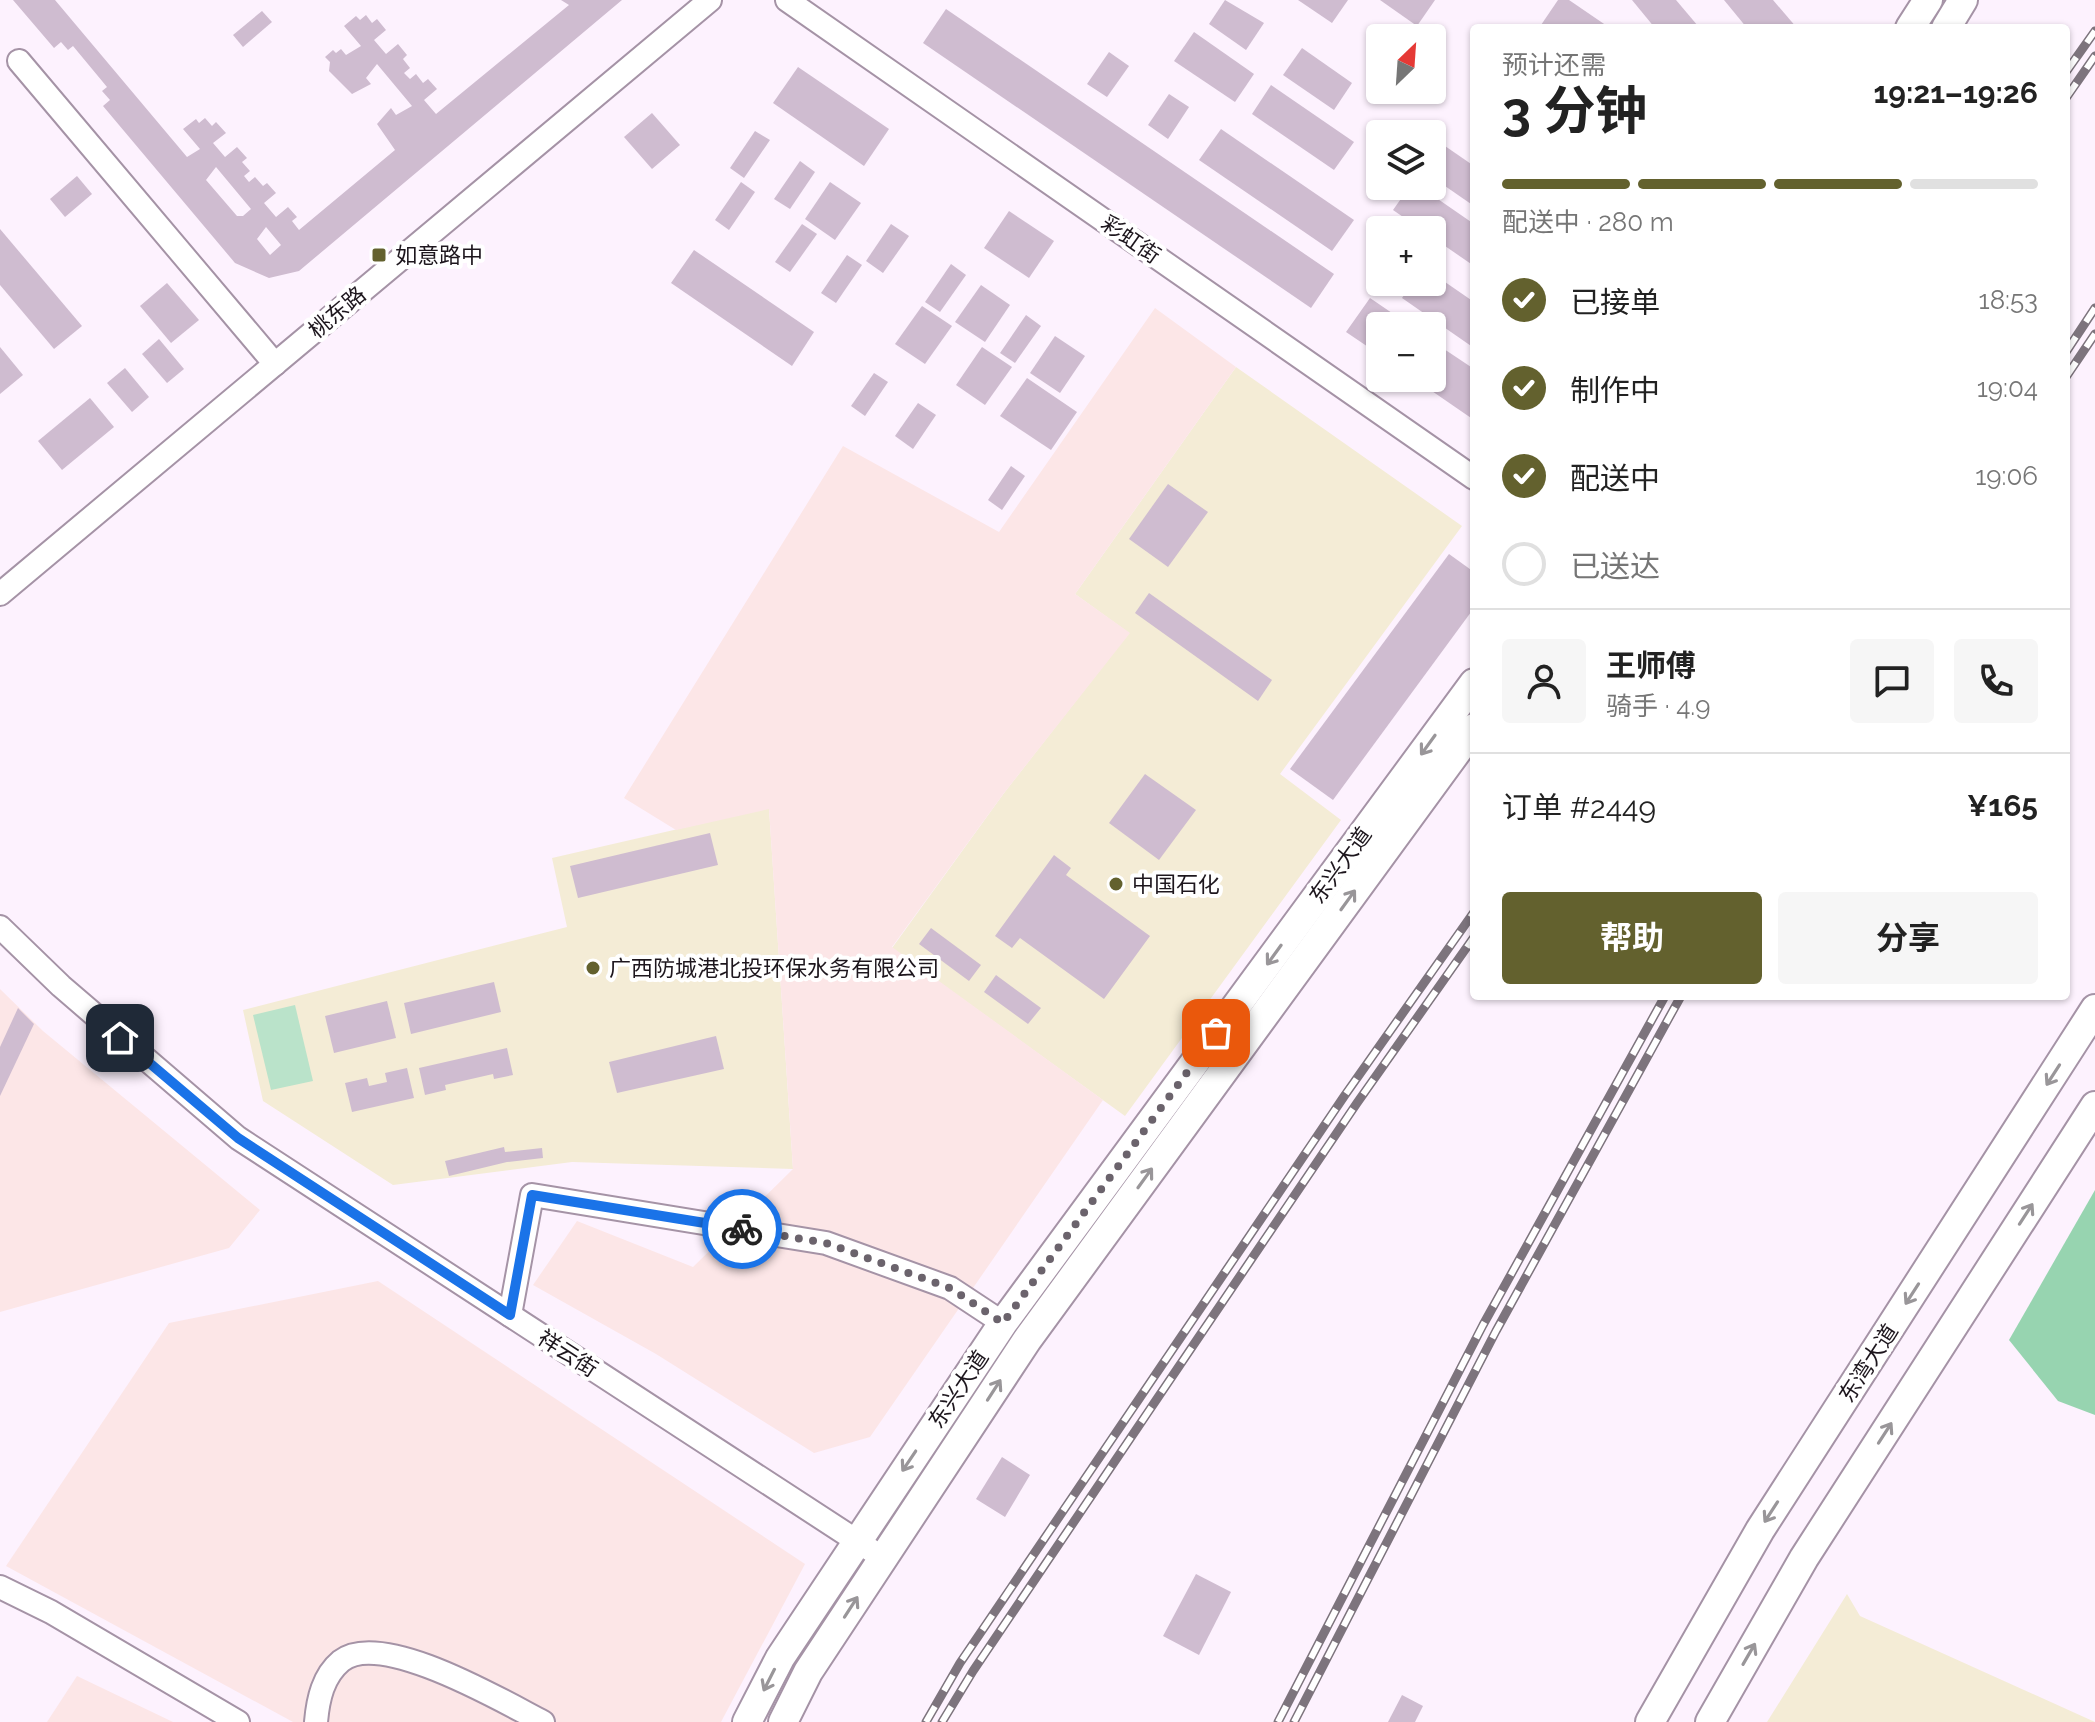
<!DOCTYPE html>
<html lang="zh">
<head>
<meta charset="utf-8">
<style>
	:root { --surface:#fff; --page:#f6f6f6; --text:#222; --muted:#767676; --line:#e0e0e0; --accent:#63612e }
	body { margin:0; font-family:Raleway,"Noto Sans SC",sans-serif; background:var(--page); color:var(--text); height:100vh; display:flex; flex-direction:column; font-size:30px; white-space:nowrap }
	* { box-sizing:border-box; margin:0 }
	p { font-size:26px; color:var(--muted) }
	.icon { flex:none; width:44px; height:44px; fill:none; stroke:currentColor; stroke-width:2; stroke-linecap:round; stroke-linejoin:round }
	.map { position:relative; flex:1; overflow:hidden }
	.drawer { position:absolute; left:1470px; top:24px; width:600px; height:976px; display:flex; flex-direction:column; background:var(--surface); border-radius:8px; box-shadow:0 2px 6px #0004 }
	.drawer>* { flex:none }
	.needle { width:52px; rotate:25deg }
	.tools { position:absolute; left:1366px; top:24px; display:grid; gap:16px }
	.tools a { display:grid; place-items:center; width:80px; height:80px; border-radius:8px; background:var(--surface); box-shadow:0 2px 6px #0004; font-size:40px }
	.pin { position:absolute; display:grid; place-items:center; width:68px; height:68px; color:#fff; margin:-34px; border-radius:16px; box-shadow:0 4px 12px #0006 }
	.courier { position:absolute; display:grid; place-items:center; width:80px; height:80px; margin:-40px; border:6px solid #1a73e8; border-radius:50%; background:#fff; color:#222; box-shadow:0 2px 10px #0007 }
	.head em { font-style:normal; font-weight:700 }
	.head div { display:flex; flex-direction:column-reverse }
	.head { display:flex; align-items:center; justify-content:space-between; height:136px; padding:0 32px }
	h1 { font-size:52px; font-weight:700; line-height:60px }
	.bar { display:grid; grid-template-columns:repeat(4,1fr); gap:12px 8px; align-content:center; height:96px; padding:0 32px }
	.bar i { height:10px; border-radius:6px; background:var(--line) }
	.bar .selected { background:var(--accent) }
	.bar p { grid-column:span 4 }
	.line { display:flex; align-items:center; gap:20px; padding:0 32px; border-top:2px solid var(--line) }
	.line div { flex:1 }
	.round { display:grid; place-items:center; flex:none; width:84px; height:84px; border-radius:8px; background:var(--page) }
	ol { padding:0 32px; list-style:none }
	li { display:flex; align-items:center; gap:24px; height:88px }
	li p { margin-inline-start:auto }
	li .icon { padding:8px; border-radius:50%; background:var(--accent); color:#fff; stroke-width:4 }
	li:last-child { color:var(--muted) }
	li i { width:44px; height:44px; border:4px solid var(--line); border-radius:50% }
	.action { display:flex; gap:16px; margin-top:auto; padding:16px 32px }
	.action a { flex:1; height:92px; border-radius:8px; background:var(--accent); color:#fff; font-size:32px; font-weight:700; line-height:92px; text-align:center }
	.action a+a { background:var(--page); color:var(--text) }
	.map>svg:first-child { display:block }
</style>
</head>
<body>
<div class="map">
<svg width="2095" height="1722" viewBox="0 0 2095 1722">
	<rect width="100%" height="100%" fill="#fdf2fe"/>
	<g fill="#f4ecd6">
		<path d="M1236,367L1462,526L1280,774L1341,820L1125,1116L892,948L1004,793L1129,633L1075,594Z"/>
		<path d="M769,808L793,1169L572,1162L393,1185L263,1101L243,1010L567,927L552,858Z"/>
		<path d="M1847,1594L1860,1616L2095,1722H1767Z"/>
	</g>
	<g fill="#fce6e7">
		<path d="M1155,308L1236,367L1075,594L1130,633L1004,793L892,947L1103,1100L870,1437L814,1453L656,1354L533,1285L577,1221L693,1267L793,1169L769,809L676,830L624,798L843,446L999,532Z"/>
		<path d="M0,989L43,1031L260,1210L229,1248L0,1312Z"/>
		<path d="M378,1281L805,1564L721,1722H293L6,1566L169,1323Z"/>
		<path d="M77,1676L173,1722H47Z"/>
	</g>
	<path fill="#bae3ca" d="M295,1005L313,1081L271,1090L253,1015Z"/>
	<path fill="#97d4b0" d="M2095,1190V1415L2058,1401L2009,1340Z"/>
	<g fill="#cfbcd0" fill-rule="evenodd">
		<path d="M13,0H55L187,157L200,149L183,129L196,119L199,123L205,118L212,126L216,122L226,133L213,143L225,157L237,147L247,158L242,162L250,171L244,176L249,182L255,177L263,186L267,183L276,193L264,203L276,217L288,207L297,217L292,221L299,230L395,150L377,124L391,108L396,115L412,106L377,64L366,78L371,84L352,94L329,71L330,62L325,57L333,50L336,53L341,49L346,55L361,46L344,26L356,16L360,20L366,15L372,23L377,19L386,30L374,40L386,54L398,44L407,55L403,59L410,68L404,73L410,79L416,74L423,83L428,79L437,89L424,100L436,114L569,5L561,0H622L299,271L269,278L235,263L103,106L110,100L102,91L107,87L73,46L68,50L61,42L54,48ZM216,167L251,209L243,216H237L206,180ZM266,227L281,245L270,255L257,239Z"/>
		<path d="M1225,0L1264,23L1246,50L1209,24Z"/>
		<path d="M1298,0H1348L1332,23Z"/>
		<path d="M1380,0H1435L1417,26Z"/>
		<path d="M1558,0H1569L1610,28H1546L1541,25Z"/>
		<path d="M1632,0H1676L1698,26L1655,28Z"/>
		<path d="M1724,0H1773L1797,28H1747Z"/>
		<path d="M946,9L1334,274L1311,308L923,43Z"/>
		<path d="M262,11L272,22L243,47L233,35Z"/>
		<path d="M1194,32L1254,74L1235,102L1174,61Z"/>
		<path d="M1302,48L1352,83L1334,110L1283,75Z"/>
		<path d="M1109,52L1129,66L1107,97L1087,84Z"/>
		<path d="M798,67L889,129L864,166L773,103Z"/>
		<path d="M1271,85L1354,142L1334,170L1252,114Z"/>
		<path d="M1169,94L1189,107L1168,139L1148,125Z"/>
		<path d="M652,113L680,145L652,169L624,137Z"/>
		<path d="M1221,129L1354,220L1332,251L1199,160Z"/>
		<path d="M755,131L770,140L744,178L730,168Z"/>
		<path d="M1445,146L1474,166L1471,204L1432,177V164Z"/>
		<path d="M800,161L815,172L790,209L774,199Z"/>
		<path d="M77,176L92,194L65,217L50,199Z"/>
		<path d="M741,182L755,192L729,230L715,220Z"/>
		<path d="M830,182L861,203L835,240L805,219Z"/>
		<path d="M1410,186H1419L1474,224V266L1432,237V230H1422L1393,210Z"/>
		<path d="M1009,211L1054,241L1029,278L984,248Z"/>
		<path d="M802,224L817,234L790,272L775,262Z"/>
		<path d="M891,224L909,236L883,273L866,261Z"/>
		<path d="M0,229L82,326L54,349L0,285Z"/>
		<path d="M694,250L814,332L792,366L671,283Z"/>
		<path d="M847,255L862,265L836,303L821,293Z"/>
		<path d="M951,264L966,275L940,312L925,302Z"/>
		<path d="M1432,273L1474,302V348L1402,298L1413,282H1432Z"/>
		<path d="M167,283L199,320L171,343L140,306Z"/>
		<path d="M981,285L1010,305L985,342L955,322Z"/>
		<path d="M1370,298L1411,326H1380V355L1346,332Z"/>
		<path d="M922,306L952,326L925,364L895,344Z"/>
		<path d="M1026,315L1041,326L1015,363L1000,353Z"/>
		<path d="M1055,336L1085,356L1060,393L1030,373Z"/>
		<path d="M159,339L184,369L167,383L142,354Z"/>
		<path d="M1432,341L1474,369V420L1413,378H1432Z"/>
		<path d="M0,347L23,375L0,394Z"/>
		<path d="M982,347L1012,367L985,405L956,385Z"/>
		<path d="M125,368L149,397L132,412L107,383Z"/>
		<path d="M874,373L888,382L865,416L851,406Z"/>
		<path d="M1027,378L1077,412L1051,450L1000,416Z"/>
		<path d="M90,398L114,427L62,470L38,441Z"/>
		<path d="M918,403L936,415L913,449L895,436Z"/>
		<path d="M1011,466L1025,476L1002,510L988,500Z"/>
		<path d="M1168,484L1208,512L1168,567L1129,539Z"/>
		<path d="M1449,554L1474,572V608L1333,800L1290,769Z"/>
		<path d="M1149,593L1272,680L1258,701L1135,613Z"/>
		<path d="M1145,774L1196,810L1159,860L1109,823Z"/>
		<path d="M710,833L718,865L578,898L570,866Z"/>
		<path d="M1054,855L1071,868L1066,875L1150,936L1104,999L1020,938L1012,948L995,936Z"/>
		<path d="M931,928L981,965L969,981L919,944Z"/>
		<path d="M996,975L1041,1008L1028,1024L984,992Z"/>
		<path d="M494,982L501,1012L411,1034L404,1003Z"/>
		<path d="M387,1001L396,1038L334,1053L325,1016Z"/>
		<path d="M18,1008L34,1024L0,1096V1047Z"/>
		<path d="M716,1036L724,1069L617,1093L609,1062Z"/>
		<path d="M507,1048L513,1075L494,1079L493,1074L445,1085L446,1090L425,1095L419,1068Z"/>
		<path d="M407,1068L414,1098L352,1112L345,1083L367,1078L369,1086L387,1082L385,1073Z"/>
		<path d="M504,1147L505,1152L542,1148L543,1158L507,1162L449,1176L445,1161Z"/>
		<path d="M1002,1457L1030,1475L1005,1517L976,1499Z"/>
		<path d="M1196,1574L1231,1592L1199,1655L1163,1636Z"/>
		<path d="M1402,1695L1423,1706L1415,1722H1388Z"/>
	</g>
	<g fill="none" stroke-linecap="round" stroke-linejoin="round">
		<defs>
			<g id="minor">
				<path d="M787,0L1474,478"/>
				<path d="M19,61L275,364"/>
				<path d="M0,594L710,0"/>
				<path d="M0,927L61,986L238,1138L883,1558"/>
				<path d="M510,1315L532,1195L826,1243L950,1288L1003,1323"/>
				<path d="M0,1587L51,1612L238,1722"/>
				<path d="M316,1722C318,1699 323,1676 341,1661C381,1629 504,1702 543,1722"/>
			</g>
			<g id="major">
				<path d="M1910,28L1928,0"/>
				<path d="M1946,28L1963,0"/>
				<path d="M747,1722L780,1658L1003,1323L1474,683"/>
				<path d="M783,1722L808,1672L1027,1340L1474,728"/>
				<path d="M1650,1722L1760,1530L2095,1009"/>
				<path d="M1710,1722L1804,1558L2095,1106"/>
			</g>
		</defs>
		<use href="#minor" stroke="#a593a6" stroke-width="26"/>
		<use href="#major" stroke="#a593a6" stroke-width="32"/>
		<use href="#minor" stroke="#fff" stroke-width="22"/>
		<use href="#major" stroke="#fff" stroke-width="28"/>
		<defs>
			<g id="rail">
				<path d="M2066,72L2095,31"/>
				<path d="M2066,98L2095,56"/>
				<path d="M2066,352L2095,308"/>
				<path d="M2066,377L2095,334"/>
				<path d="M926,1722L960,1663L1345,1095L1474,912"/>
				<path d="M942,1722L973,1671L1357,1103L1474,937"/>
				<path d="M1278,1722L1483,1325L1665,996"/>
				<path d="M1294,1722L1496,1331L1681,996"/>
			</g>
		</defs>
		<use href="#rail" stroke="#7d747d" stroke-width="9"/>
		<use href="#rail" stroke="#fff" stroke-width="6" stroke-dasharray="18" stroke-linecap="butt"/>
	</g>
	<defs><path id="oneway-shaft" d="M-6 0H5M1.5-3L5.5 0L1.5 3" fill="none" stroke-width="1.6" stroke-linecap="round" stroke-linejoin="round" transform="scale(2)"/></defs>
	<g stroke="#999699">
		<use href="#oneway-shaft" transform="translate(1428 745) rotate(126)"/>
		<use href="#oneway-shaft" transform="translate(1348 900) rotate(-54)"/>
		<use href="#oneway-shaft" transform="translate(1274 955) rotate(126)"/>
		<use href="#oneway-shaft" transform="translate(2053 1075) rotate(123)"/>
		<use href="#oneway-shaft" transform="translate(1145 1178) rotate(-54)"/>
		<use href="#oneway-shaft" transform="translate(2026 1214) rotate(-57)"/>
		<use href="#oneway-shaft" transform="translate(1912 1294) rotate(123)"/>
		<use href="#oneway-shaft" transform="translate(994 1390) rotate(-57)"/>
		<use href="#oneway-shaft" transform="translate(1885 1433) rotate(-57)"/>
		<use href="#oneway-shaft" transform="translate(909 1461) rotate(124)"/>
		<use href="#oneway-shaft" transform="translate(1771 1512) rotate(123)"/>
		<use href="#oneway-shaft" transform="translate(851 1607) rotate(-57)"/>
		<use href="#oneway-shaft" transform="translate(1749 1654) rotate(-60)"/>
		<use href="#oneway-shaft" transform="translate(769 1680) rotate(117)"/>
	</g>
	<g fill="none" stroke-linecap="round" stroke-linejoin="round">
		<path stroke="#6b636c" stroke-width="8" stroke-dasharray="0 14.4" d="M742,1229L826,1243L950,1288L1003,1323L1216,1033"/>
		<path stroke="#1a73e8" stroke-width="10" d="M120,1038L238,1138L510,1315L532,1195L742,1229"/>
	</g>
	<g fill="#63612e" stroke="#fff" stroke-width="3">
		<rect x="371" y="247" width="16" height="16" rx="4"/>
		<circle cx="1116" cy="884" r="8"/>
		<circle cx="593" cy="968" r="8"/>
	</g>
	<g text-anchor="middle" stroke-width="8" stroke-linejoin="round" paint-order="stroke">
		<g font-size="22" fill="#1d161d" stroke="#fff">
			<text transform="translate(1131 239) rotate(35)" y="8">彩虹街</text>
			<text transform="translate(337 312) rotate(-40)" y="8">桃东路</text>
			<text transform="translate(1340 865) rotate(-54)" y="8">东兴大道</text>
			<text transform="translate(568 1353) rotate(33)" y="8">祥云街</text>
			<text transform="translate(1868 1363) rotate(-57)" y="8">东湾大道</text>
			<text transform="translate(958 1389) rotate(-56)" y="8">东兴大道</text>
		</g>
		<g font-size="22" fill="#1d161d" stroke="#fff" text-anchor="start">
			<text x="395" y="263">如意路中</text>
			<text x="1132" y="892">中国石化</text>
			<text x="609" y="976">广西防城港北投环保水务有限公司</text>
		</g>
	</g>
</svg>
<div class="tools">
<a><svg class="needle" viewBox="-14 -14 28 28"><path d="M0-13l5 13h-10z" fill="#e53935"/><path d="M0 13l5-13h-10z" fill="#767676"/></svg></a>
<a><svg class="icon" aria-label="layers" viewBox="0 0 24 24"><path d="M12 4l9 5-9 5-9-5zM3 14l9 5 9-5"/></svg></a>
<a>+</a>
<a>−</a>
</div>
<div class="pin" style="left:1216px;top:1033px;background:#ea580c"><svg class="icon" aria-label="bag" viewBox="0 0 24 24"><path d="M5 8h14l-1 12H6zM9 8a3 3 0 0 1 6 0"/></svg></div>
<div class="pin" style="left:120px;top:1038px;background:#1f2937"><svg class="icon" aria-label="home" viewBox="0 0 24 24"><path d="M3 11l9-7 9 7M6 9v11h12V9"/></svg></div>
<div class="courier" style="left:742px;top:1229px"><svg class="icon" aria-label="bike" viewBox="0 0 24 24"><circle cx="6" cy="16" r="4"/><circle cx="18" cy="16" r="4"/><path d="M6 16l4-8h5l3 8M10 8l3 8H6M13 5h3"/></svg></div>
<section class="drawer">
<div class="head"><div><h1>3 分钟</h1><p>预计还需</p></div><em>19:21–19:26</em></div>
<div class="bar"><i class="selected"></i><i class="selected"></i><i class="selected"></i><i></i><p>配送中 · 280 m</p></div>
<ol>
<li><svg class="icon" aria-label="check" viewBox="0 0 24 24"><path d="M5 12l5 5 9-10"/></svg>已接单<p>18:53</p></li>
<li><svg class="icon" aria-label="check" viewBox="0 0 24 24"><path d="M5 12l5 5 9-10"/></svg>制作中<p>19:04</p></li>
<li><svg class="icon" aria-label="check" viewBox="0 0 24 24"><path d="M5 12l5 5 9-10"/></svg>配送中<p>19:06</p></li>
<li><i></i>已送达</li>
</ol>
<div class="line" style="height:144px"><a class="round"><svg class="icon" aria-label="person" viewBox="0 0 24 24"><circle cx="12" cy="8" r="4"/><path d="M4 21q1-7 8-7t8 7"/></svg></a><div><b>王师傅</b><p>骑手 · 4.9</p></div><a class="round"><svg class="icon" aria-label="chat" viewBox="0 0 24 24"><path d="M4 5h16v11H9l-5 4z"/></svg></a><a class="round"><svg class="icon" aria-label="phone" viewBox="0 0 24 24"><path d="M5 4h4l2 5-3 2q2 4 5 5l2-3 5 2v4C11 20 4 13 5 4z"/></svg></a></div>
<div class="line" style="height:104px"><div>订单 #2449</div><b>¥165</b></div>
<div class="action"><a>帮助</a><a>分享</a></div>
</section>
</div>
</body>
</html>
